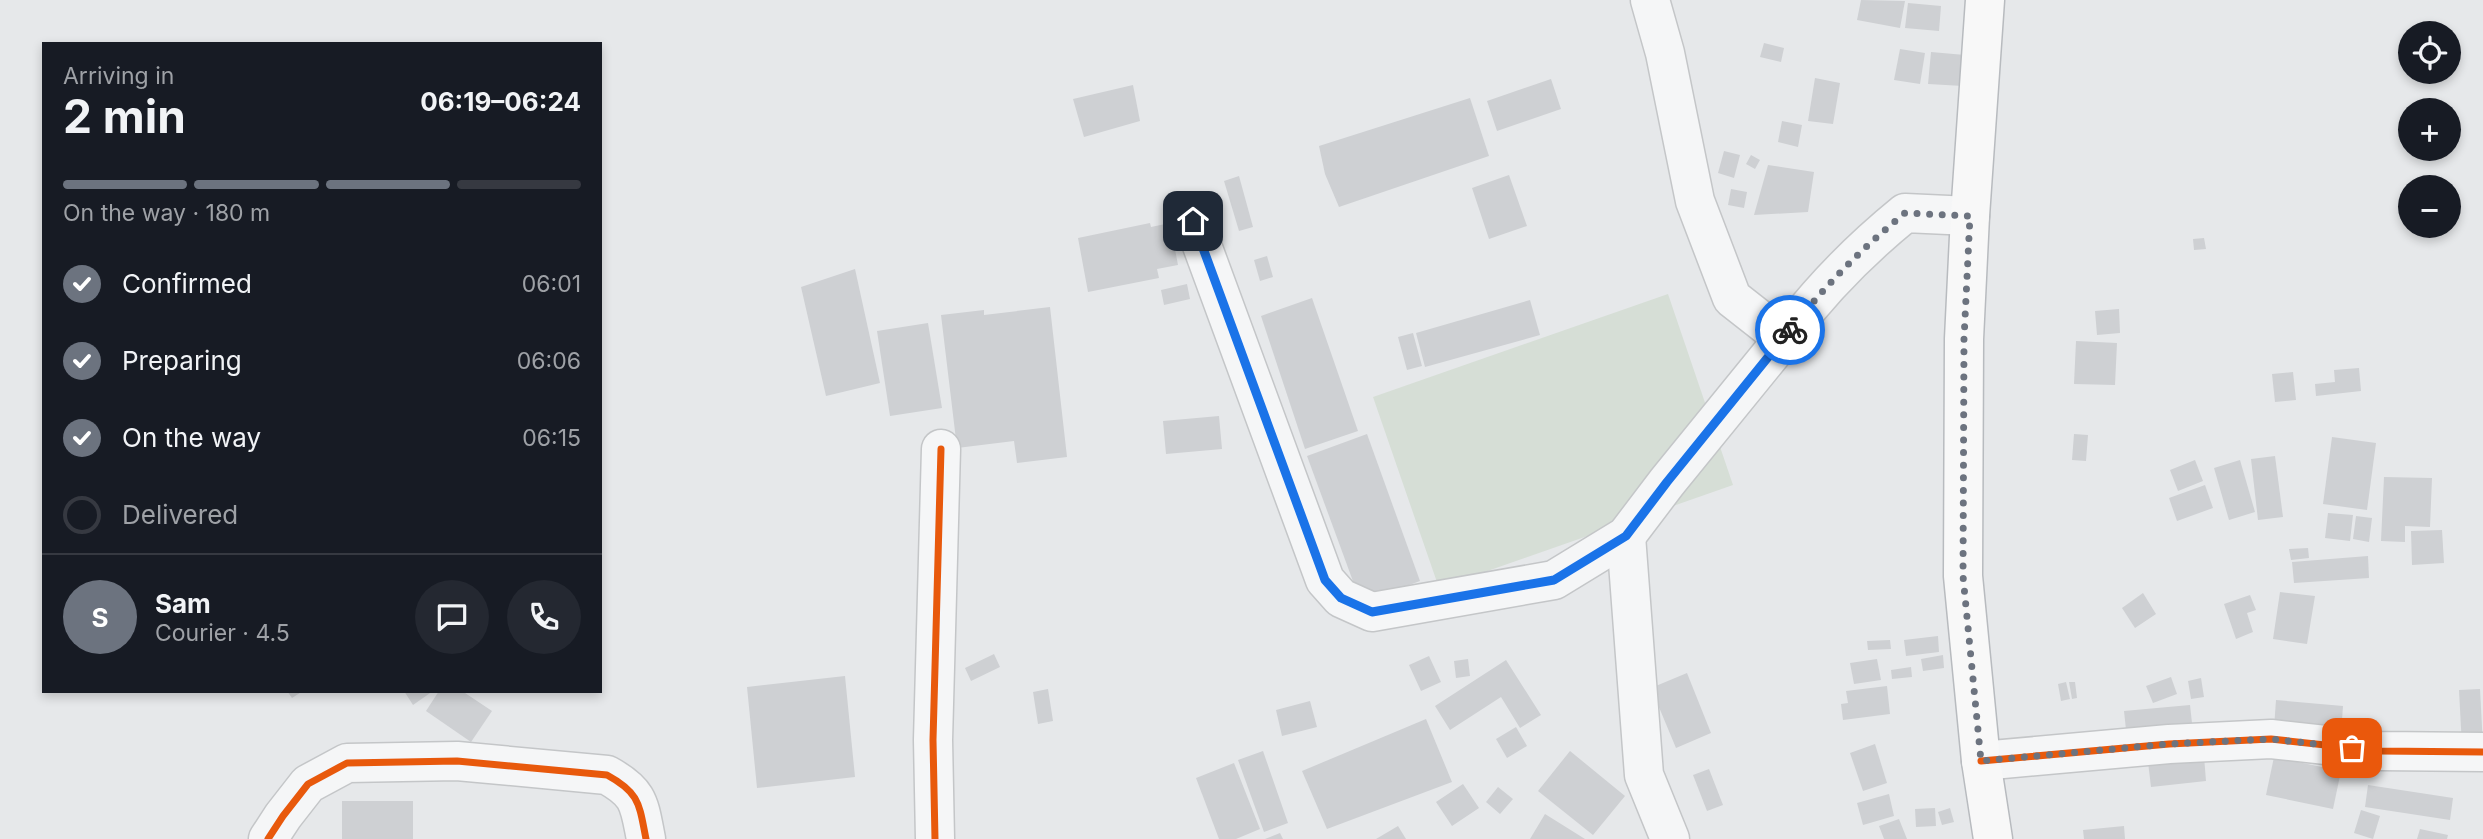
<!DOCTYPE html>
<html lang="en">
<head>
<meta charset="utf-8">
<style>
	:root { --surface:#171b24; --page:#242831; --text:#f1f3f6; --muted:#9ea1a6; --line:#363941; --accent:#6c737f }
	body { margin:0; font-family:Inter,sans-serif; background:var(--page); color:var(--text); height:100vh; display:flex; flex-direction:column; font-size:26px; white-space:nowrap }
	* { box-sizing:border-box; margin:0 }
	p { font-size:23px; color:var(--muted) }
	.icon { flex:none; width:38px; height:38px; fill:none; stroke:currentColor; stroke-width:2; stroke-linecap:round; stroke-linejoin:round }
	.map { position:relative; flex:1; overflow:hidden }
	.panel { position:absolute; left:42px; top:42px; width:560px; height:651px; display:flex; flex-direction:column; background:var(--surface); border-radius:0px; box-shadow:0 4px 10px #0003 }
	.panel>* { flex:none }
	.buttons { position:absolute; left:2398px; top:21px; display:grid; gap:14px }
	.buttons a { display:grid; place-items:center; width:63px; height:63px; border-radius:50%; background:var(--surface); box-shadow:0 4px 10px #0003; font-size:35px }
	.pin { position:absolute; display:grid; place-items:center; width:60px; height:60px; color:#fff; margin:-30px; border-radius:14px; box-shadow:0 4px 10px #0006 }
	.courier { position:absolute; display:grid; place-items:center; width:70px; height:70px; margin:-35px; border:5px solid #1a73e8; border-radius:50%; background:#fff; color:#222; box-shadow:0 2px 9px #0007 }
	.summary em { font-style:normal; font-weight:700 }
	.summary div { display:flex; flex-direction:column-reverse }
	.summary { display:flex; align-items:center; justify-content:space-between; height:119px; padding:0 21px }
	h1 { font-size:46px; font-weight:700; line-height:52px }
	.bar { display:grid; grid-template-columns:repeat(4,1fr); gap:10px 7px; align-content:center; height:84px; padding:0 21px }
	.bar i { height:9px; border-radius:5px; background:var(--line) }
	.bar .selected { background:var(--accent) }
	.bar p { grid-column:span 4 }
	.line { display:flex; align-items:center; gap:18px; padding:0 21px; border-top:2px solid var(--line) }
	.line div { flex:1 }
	.round { display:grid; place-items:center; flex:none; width:74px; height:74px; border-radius:37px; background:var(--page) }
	ol { padding:0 21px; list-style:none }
	li { display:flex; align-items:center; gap:21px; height:77px }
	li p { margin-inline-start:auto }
	li .icon { padding:7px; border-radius:50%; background:var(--accent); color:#fff; stroke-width:4 }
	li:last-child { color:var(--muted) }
	li i { width:38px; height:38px; border:4px solid var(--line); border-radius:50% }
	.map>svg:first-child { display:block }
</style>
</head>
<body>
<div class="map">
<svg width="2483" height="839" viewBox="0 0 2483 839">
	<rect width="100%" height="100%" fill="#e6e8ea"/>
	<path fill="#d6ded6" d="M1668,294L1733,485L1439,588L1373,397Z"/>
	<g fill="#ced0d3">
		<path d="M1861,0L1905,1L1900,28L1857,20Z"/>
		<path d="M1908,3L1941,6L1939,31L1905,28Z"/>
		<path d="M1764,43L1784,48L1781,62L1760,57Z"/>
		<path d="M1900,49L1925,53L1920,84L1894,80Z"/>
		<path d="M1931,52L1965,55L1963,86L1928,84Z"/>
		<path d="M1815,78L1840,83L1833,124L1808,121Z"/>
		<path d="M1551,79L1561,109L1497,131L1487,101Z"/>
		<path d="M1133,85L1140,121L1084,137L1073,99Z"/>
		<path d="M1470,98L1489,156L1339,207L1325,174L1319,146Z"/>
		<path d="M1782,121L1802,125L1798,147L1778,142Z"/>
		<path d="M1724,151L1740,155L1734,178L1718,173Z"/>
		<path d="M1751,155L1760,160L1755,169L1746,164Z"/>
		<path d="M1768,165L1814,172L1808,212L1754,215Z"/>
		<path d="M1509,175L1527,226L1489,239L1472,188Z"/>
		<path d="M1239,176L1253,227L1239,231L1224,181Z"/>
		<path d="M1731,189L1747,192L1744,208L1728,205Z"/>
		<path d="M1150,223L1151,227L1170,223L1178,265L1157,269L1159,278L1088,292L1078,238Z"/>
		<path d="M2204,238L2206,249L2194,250L2193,239Z"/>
		<path d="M1267,256L1273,277L1260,281L1254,260Z"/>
		<path d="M855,269L880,383L826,396L801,287Z"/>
		<path d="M1187,284L1190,299L1164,305L1161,290Z"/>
		<path d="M1312,298L1358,431L1305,449L1261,316Z"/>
		<path d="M1530,300L1540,335L1425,367L1416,333Z"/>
		<path d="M1050,307L1067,457L1017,463L1014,441L957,448L941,315L984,310V315Z"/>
		<path d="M2119,309L2120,333L2097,335L2095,311Z"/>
		<path d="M928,323L942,408L890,416L877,331Z"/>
		<path d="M1413,333L1422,366L1407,370L1398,337Z"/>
		<path d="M2076,341L2117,343L2115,385L2074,384Z"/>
		<path d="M2359,368L2361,391L2316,396L2315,384L2335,382L2334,370Z"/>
		<path d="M2293,372L2296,400L2275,402L2272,374Z"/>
		<path d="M1219,416L1222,449L1166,454L1163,421Z"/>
		<path d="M1367,434L1420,581L1361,603L1307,456Z"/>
		<path d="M2074,434L2088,435L2086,461L2072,460Z"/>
		<path d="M2332,437L2376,443L2367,510L2323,504Z"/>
		<path d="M2275,456L2283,517L2258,520L2251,459Z"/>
		<path d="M2195,460L2203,481L2178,491L2170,470Z"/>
		<path d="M2240,460L2255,512L2229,520L2214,468Z"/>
		<path d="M2384,477L2432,478L2430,527L2405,526V542L2381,541Z"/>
		<path d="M2205,485L2213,508L2177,521L2169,498Z"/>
		<path d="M2328,513L2353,515L2350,541L2325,538Z"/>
		<path d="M2356,516L2372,518L2369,542L2353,539Z"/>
		<path d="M2442,530L2444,563L2412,565L2411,531Z"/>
		<path d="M2308,548L2309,558L2291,560L2289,549Z"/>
		<path d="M2368,556L2369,578L2294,583L2292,562Z"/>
		<path d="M2280,592L2315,596L2307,644L2273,639Z"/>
		<path d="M2143,593L2156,614L2135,628L2122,608Z"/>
		<path d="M2250,595L2256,610L2247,613L2253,632L2236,639L2224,604Z"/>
		<path d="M1938,636L1939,652L1906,656L1904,640Z"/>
		<path d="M1890,640L1891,649L1868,650L1867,641Z"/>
		<path d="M994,654L1000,667L971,681L965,668Z"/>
		<path d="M1943,655L1944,668L1923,671L1921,659Z"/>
		<path d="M1429,656L1441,682L1421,691L1409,665Z"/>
		<path d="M1468,659L1470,676L1456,678L1454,661Z"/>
		<path d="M1877,659L1881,680L1854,684L1850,663Z"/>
		<path d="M1506,660L1541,715L1520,728L1501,697L1450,730L1435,706Z"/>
		<path d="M1911,667L1912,677L1892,679L1891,670Z"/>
		<path d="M1687,673L1711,733L1676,748L1651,688Z"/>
		<path d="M845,676L855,777L757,788L747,687Z"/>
		<path d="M2171,677L2177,694L2153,703L2146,686Z"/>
		<path d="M2201,678L2204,697L2191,699L2188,681Z"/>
		<path d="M2066,682L2070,699L2061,701L2058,684Z"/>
		<path d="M2069,682H2075L2077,698L2072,699Z"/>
		<path d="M1887,686L1890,714L1843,720L1841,704L1848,703L1846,691Z"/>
		<path d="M1048,689L1053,721L1038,724L1033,692Z"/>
		<path d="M2480,689L2483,746L2462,747L2459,690Z"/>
		<path d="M287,691H303L292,698Z"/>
		<path d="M404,691H433L413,705Z"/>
		<path d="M439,691H462L492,711L471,742L426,711Z"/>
		<path d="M2276,700L2343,706L2341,734L2274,728Z"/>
		<path d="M1310,701L1317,727L1282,736L1276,710Z"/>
		<path d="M2190,705L2193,732L2127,739L2124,711Z"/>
		<path d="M1426,719L1452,782L1327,829L1302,771Z"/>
		<path d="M1516,727L1527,746L1507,758L1496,739Z"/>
		<path d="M1875,744L1887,783L1863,791L1850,753Z"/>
		<path d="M1263,751L1288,823L1264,832L1238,760Z"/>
		<path d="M1570,751L1625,796L1593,835L1538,791Z"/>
		<path d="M2204,756L2206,781L2151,787L2148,762Z"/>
		<path d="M2274,757L2341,771L2333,809L2266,795Z"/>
		<path d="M1234,763L1260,829L1236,839H1219L1196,778Z"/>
		<path d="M1709,769L1723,805L1707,811L1693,775Z"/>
		<path d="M1463,784L1479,808L1452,826L1436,802Z"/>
		<path d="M2368,785L2453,798L2450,820L2365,807Z"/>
		<path d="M1498,787L1513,799L1500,814L1486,802Z"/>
		<path d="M1889,794L1894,816L1863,825L1857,803Z"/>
		<rect x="342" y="801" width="71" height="38"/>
		<path d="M1935,808L1936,826L1916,827L1915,809Z"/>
		<path d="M1950,808L1954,822L1942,825L1938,812Z"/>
		<path d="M2361,810L2380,816L2373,839L2354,833Z"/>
		<path d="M1545,814L1585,839H1530Z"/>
		<path d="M1899,819L1907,839H1884L1879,826Z"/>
		<path d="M1398,826L1406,839H1376Z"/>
		<path d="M2124,826L2125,839H2084L2083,830Z"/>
		<path d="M2420,829L2448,835L2447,839H2417Z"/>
		<path d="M1280,833L1283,839H1265Z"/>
	</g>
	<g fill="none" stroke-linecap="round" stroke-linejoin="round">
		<defs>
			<g id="minor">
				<path d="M1650,0L1665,53L1695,201L1732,298L1769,327L1789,332C1823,287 1862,248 1905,213L1970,216"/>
				<path d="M1193,221L1325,580L1341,598L1372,612L1554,580L1626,536L1667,482L1789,332"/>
				<path d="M1626,536L1644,775L1670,839"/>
				<path d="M1981,761L2169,744L2271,739L2380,751L2483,752"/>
				<path d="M268,839L283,816L308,784L347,763L457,761L607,775C640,793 639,804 646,839"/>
				<path d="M935,839L933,740L941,449"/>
			</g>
			<path id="highway" d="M1985,0L1970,216L1964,339L1963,576L1981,761L1993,839"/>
		</defs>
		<use href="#minor" stroke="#c4c6c8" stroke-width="41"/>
		<use href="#highway" stroke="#b8bbbf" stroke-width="41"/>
		<use href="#minor" stroke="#f5f6f7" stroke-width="38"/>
		<use href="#highway" stroke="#f8f8f8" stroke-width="38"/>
		<defs>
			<g id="cycleway">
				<path d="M1193,221L1325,580L1341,598L1372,612L1554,580L1626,536L1667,482L1789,332"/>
				<path d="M1981,761L2169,744L2271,739L2380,751L2483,752"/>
				<path d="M268,839L283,816L308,784L347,763L457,761L607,775C640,793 639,804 646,839"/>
				<path d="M935,839L933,740L941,449"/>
			</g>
		</defs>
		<use href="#cycleway" stroke="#f4f6f9" stroke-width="11"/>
		<use href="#cycleway" stroke="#e8590c" stroke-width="7"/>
	</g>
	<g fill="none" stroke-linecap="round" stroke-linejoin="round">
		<path stroke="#6c737f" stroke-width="7" stroke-dasharray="0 12.6" d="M1790,330C1824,287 1862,248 1905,213L1970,216L1964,339L1963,576L1981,761L2169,744L2271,739L2352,748"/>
		<path stroke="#1a73e8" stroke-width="9" d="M1193,221L1325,580L1341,598L1372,612L1554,580L1626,536L1667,482L1790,330"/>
	</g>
</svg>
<div class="buttons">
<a><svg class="icon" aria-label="locate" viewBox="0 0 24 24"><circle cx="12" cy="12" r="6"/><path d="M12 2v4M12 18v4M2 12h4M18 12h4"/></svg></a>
<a>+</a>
<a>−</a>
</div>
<div class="pin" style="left:2352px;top:748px;background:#ea580c"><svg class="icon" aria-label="bag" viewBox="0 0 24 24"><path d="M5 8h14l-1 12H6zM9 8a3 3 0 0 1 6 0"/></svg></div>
<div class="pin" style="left:1193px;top:221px;background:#1f2937"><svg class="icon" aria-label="home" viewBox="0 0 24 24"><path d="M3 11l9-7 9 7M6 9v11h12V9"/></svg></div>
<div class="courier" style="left:1790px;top:330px"><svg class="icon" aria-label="bike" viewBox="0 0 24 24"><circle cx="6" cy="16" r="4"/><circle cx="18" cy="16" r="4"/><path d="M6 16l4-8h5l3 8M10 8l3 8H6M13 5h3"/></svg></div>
<section class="panel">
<div class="summary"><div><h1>2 min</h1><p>Arriving in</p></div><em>06:19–06:24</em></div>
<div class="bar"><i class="selected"></i><i class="selected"></i><i class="selected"></i><i></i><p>On the way · 180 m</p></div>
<ol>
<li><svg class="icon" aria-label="check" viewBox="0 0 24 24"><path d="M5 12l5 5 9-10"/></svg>Confirmed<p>06:01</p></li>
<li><svg class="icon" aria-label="check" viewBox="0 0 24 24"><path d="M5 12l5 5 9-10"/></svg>Preparing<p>06:06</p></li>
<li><svg class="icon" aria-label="check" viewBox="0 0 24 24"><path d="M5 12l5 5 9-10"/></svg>On the way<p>06:15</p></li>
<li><i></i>Delivered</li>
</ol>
<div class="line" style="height:126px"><b class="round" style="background:var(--accent);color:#fff">S</b><div><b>Sam</b><p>Courier · 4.5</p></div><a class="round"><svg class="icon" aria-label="chat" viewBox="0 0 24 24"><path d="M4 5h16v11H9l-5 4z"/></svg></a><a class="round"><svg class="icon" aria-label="phone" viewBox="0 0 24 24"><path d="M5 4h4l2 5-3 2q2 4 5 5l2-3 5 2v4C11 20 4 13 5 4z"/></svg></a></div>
</section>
</div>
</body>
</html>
